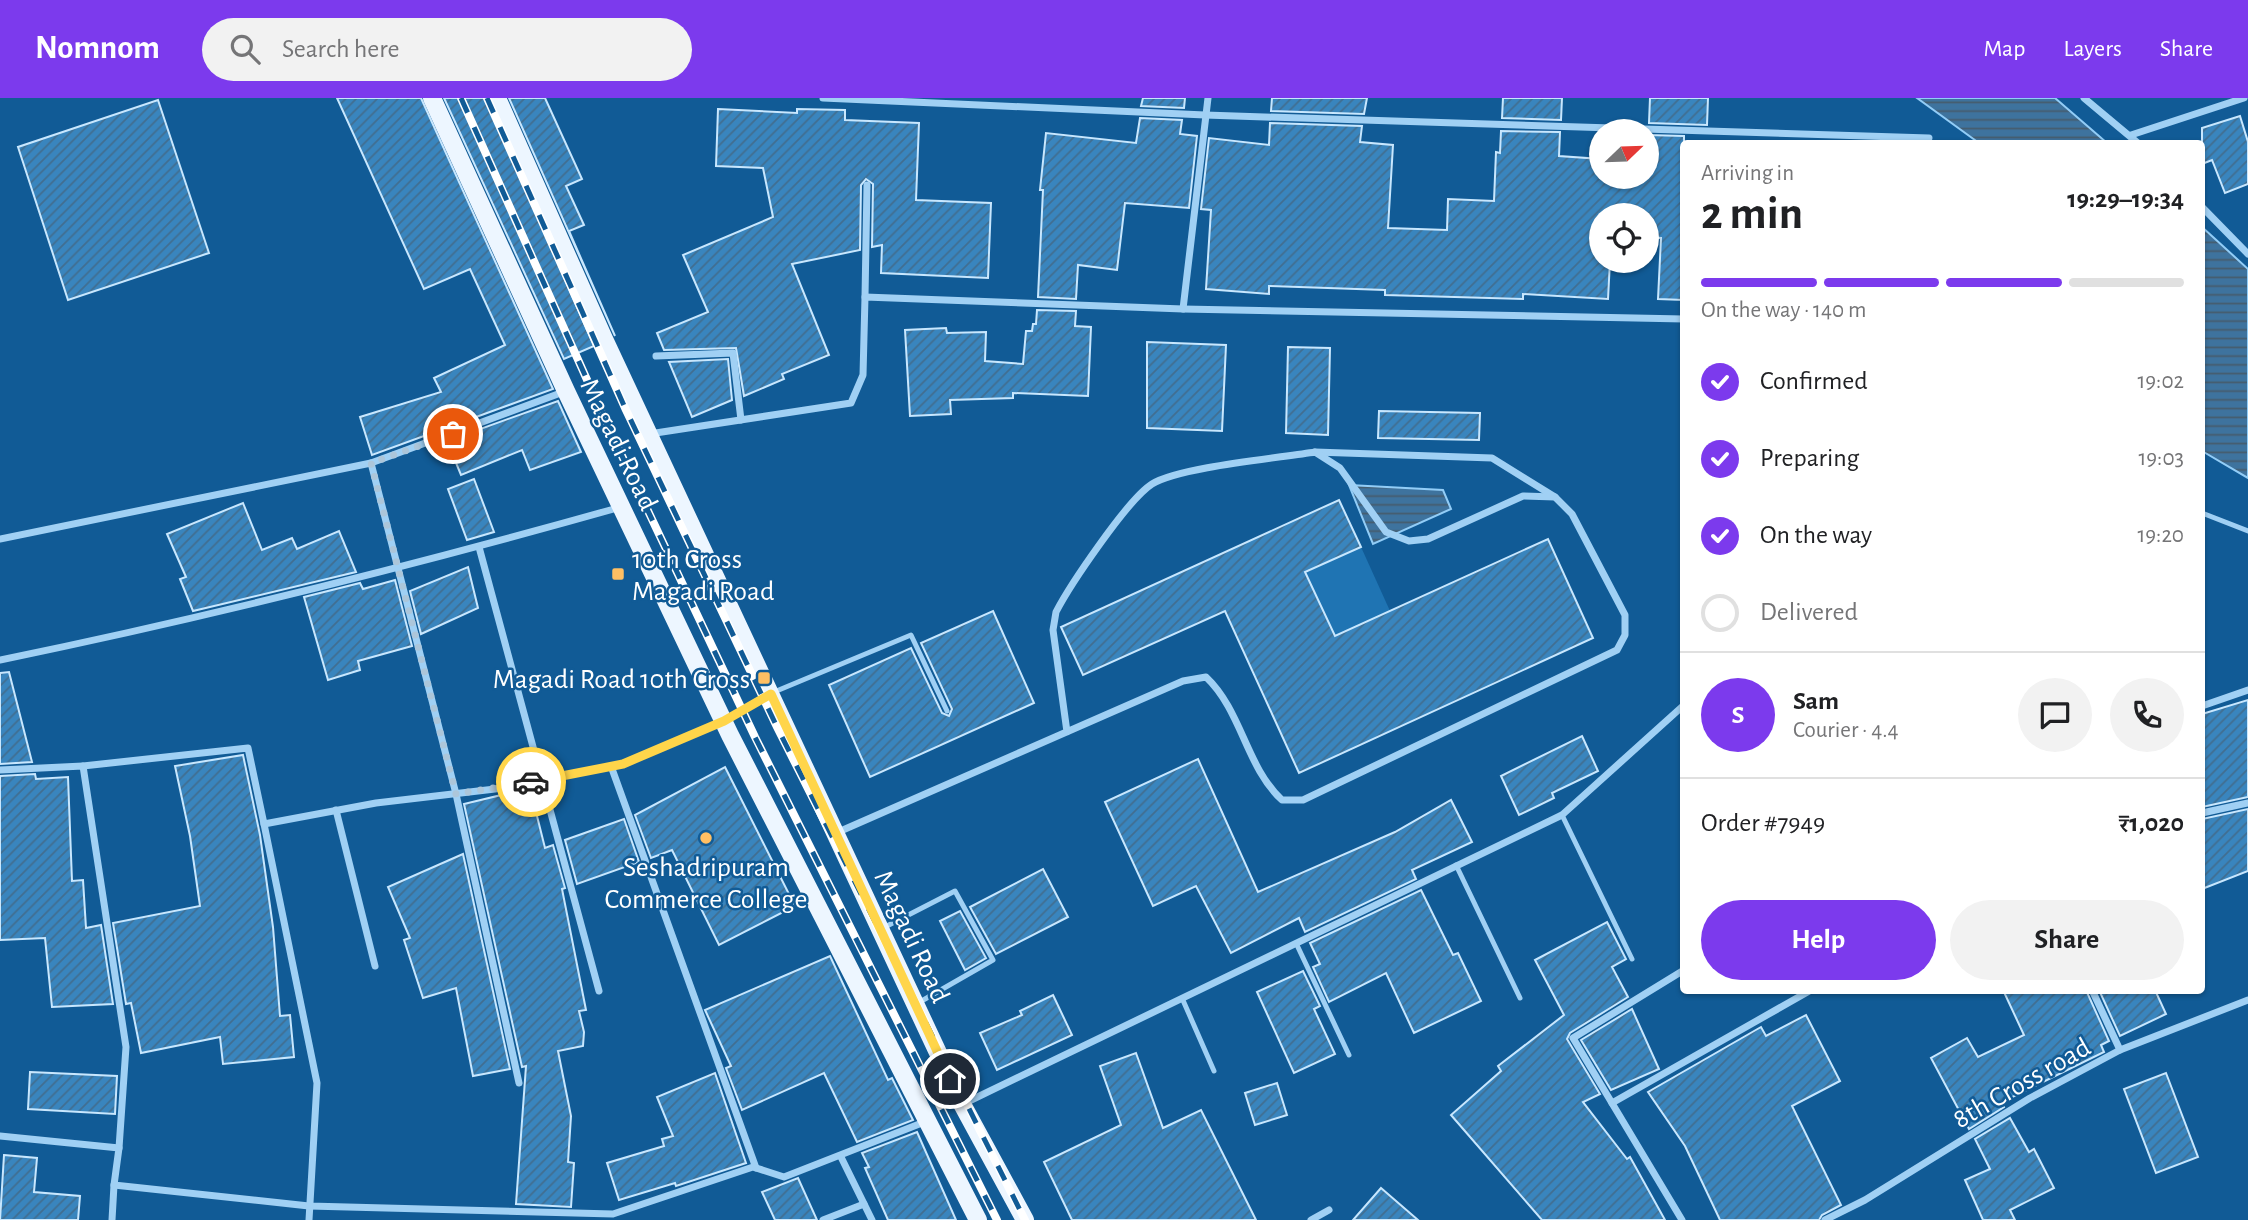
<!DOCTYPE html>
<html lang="en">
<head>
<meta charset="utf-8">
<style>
	:root { --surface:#fff; --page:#f2f2f2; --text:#202124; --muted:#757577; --line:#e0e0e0; --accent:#7c3aed }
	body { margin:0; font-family:"Alegreya Sans",sans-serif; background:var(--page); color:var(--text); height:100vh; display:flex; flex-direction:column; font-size:26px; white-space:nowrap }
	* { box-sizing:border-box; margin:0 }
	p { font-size:23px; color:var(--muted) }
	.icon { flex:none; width:38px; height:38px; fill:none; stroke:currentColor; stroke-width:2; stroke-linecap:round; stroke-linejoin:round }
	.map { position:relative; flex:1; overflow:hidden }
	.sheet { position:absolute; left:1680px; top:42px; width:525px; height:854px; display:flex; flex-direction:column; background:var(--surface); border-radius:7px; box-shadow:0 2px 5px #0004 }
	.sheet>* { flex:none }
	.needle { width:46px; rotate:67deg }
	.fabs { position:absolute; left:1589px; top:21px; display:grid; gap:14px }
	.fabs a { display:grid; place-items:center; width:70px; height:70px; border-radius:50%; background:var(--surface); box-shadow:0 2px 5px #0004; font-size:35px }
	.pin { position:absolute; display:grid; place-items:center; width:60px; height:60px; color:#fff; margin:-30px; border:4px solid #fff; border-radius:50%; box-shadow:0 2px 7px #0007 }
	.courier { position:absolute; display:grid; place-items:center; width:70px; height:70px; margin:-35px; border:5px solid #ffd54a; border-radius:50%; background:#fff; color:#222; box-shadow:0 2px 9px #0007 }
	.head em { font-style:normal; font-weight:600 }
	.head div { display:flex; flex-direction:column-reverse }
	.head { display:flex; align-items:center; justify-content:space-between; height:119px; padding:0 21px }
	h1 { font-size:46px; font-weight:600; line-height:52px }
	.bar { display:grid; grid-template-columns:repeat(4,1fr); gap:10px 7px; align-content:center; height:84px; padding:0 21px }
	.bar i { height:9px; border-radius:5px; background:var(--line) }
	.bar .selected { background:var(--accent) }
	.bar p { grid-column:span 4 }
	.line { display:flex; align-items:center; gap:18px; padding:0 21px; border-top:2px solid var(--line) }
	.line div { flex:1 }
	.round { display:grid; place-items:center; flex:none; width:74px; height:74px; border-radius:37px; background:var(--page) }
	ol { padding:0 21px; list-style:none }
	li { display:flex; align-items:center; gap:21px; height:77px }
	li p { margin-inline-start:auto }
	li .icon { padding:7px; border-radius:50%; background:var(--accent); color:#fff; stroke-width:4 }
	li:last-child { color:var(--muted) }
	li i { width:38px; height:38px; border:4px solid var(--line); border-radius:50% }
	.button { display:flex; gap:14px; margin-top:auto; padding:14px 21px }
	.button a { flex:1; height:80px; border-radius:42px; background:var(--accent); color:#fff; font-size:28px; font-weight:600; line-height:80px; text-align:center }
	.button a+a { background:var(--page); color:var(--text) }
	header { display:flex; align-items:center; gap:42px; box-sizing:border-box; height:98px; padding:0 35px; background:var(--accent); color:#fff }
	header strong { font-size:33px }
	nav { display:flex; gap:38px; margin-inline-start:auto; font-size:24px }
	.search { width:490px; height:63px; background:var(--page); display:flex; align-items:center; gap:18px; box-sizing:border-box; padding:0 24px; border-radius:38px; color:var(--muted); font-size:26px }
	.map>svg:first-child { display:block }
</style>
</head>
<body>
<header>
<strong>Nomnom</strong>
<div class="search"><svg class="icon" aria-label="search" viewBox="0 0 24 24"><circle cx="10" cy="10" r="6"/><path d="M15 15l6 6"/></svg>Search here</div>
<nav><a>Map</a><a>Layers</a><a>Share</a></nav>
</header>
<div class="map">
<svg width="2248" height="1122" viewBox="0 0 2248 1122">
	<defs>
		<pattern id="water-rules" width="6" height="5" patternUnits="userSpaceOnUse" patternTransform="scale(1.75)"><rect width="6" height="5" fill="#3e739e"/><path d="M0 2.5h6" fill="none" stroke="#465c6d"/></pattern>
		<pattern id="building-hatch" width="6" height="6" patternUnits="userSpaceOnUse" patternTransform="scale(1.75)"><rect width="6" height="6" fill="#3985be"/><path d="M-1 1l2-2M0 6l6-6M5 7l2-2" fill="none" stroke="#416e90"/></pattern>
	</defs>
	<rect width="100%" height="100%" fill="#115b96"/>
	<path fill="#1f74b3" d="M1361,449L1390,513L1335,538L1305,475Z"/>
	<g fill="url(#water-rules)" stroke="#92cdf7" stroke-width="2">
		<path d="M1917,0H2055L2107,45H1979Z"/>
		<path d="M2202,129L2248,171V380L2202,353Z"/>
		<path d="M1349,387L1443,392L1451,411L1373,446Z"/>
	</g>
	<g fill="url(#building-hatch)" stroke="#c8e7fe" stroke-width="2">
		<path d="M337,0H421L553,291L372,357L360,319L441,294L434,280L505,247L470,171L424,191Z"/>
		<path d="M444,0H486L594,248L564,261Z"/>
		<path d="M509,0H545L582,81L566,88L584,127L569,133L615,238Z"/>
		<path d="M1143,0H1185L1184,10L1141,8Z"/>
		<path d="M1272,0H1367L1364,16L1271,13Z"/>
		<path d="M1503,0H1562L1561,22L1502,20Z"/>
		<path d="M1650,0H1708L1707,27L1649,25Z"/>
		<path d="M158,2L209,155L68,202L18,49Z"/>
		<path d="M718,11L797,15V11L845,12V22L919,25L916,102L991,105L988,180L881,175L882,147L872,149L873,86L866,81L861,87L860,152L792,166L829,257L782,276L784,281L744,298L736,250L664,252L657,235L708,214L683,157L773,119L763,70L716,68Z"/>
		<path d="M2240,18L2248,44V86L2225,95L2212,62L2202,66V30Z"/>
		<path d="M1140,20L1182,22L1180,36L1197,38L1189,110L1125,105L1117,172L1078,167L1076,201L1038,199L1043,92H1040L1046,35L1136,45Z"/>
		<path d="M1270,25L1362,28L1360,44L1393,47L1388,130L1447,132L1448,101L1494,103L1496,54L1500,55L1501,33L1560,34L1559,58L1601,61V79H1647L1648,37L1684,38V202L1658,201L1661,140L1647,139V117H1601V163H1610L1608,201L1523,196V201L1420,198L1385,197V192L1269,188V196L1206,191L1211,112L1201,111L1209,40L1269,47Z"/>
		<path d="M1037,212L1076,213L1075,228L1091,229L1088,298L1013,295V300L950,302L951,316L910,318L905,232L946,230L947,235L986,234L985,263L1023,266L1026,233H1032L1033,226H1036Z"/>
		<path d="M1147,244L1226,247L1222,333L1147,330Z"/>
		<path d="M1288,249L1330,250L1328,337L1286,335Z"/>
		<path d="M728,261L732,302L692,319L669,264Z"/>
		<path d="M558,303L581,354L530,372L522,352L461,377L447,343Z"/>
		<path d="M1379,313L1480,315L1479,342L1378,340Z"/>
		<path d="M474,381L494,434L467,442L448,391Z"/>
		<path d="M1339,402L1361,449L1305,474L1335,538L1548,441L1593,540L1299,675L1225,513L1083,577L1061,529Z"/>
		<path d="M243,405L262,452L292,440L297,451L339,433L356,474L193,513L180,481L186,479L167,436Z"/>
		<path d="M468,469L478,510L421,536L410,493Z"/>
		<path d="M395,482L412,548L358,563L360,572L328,582L304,499L360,485L363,491Z"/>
		<path d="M993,513L1034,605L870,679L829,587L911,550L942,615L949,618L952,611L921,545Z"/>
		<path d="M9,574L32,664L0,666V575Z"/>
		<path d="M2248,602V699L2202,709V616Z"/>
		<path d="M1582,638L1598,673L1552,695L1554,700L1519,717L1501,678Z"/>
		<path d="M243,657L260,737L273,829L280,918L290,917L294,959L223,966L220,939L141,955L131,905L126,906L113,825L200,808L190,738L175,668Z"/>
		<path d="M1198,661L1258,794L1395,734L1451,702L1472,744L1412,772L1416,781L1305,834L1299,820L1231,855L1196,788L1153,808L1105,704Z"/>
		<path d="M725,669L795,808L719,847L672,752L651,760L635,717Z"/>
		<path d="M35,676L36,681L68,679L72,783L83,782L86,830L101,827L113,906L52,909L45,840L0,842V678Z"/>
		<path d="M530,690L545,750L553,747L565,790L562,791L586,912L579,913L584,934L583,948L558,953L571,1018L568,1064L574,1065L571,1109L516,1106L526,968L522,969L464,706Z"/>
		<path d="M2248,711V773L2202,791V721Z"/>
		<path d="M624,721L639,764L577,786L565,742Z"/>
		<path d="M463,756L510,971L473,978L456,890L423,900L404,842L410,840L388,789Z"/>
		<path d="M1043,771L1068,819L996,856L970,809Z"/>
		<path d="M1421,792L1453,857L1458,855L1481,903L1414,935L1386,875L1329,904L1313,869L1320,866L1310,845Z"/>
		<path d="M960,813L986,860L965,872L940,823Z"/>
		<path d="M1607,824L1626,861L1612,869L1628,899L1570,935L1567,941L1600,996L1583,1004L1627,1061L1630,1059L1665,1122H1542L1451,1017L1501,973L1498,968L1564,917L1535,862Z"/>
		<path d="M830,858L888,982L892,980L913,1022L857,1044L824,975L742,1012L726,970L731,968L705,912Z"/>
		<path d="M1303,873L1320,908L1314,911L1335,956L1294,975L1257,894Z"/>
		<path d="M2003,892H2086L2109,943L2101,947L2104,954L2002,1004L2004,1009L1969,1031L1931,960L1967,940L1978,959L2024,937Z"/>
		<path d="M2099,892H2155L2166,916L2120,938Z"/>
		<path d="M1053,897L1072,937L997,972L980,935L1022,917L1020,913Z"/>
		<path d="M1632,911L1659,971L1611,992L1581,942Z"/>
		<path d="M1806,917L1840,983L1792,1008L1841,1107L1822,1117L1819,1122H1720L1685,1048L1648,994L1761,929L1766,938Z"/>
		<path d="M1136,955L1163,1030L1201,1012L1256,1122H1072L1044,1064L1121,1027L1100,968Z"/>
		<path d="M30,974L117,978L115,1016L28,1011Z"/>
		<path d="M715,975L746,1065L676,1088L675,1085L619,1102L607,1065L664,1048L662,1041L673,1038L657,999Z"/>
		<path d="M2166,975L2198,1059L2156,1075L2124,991Z"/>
		<path d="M1277,985L1287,1017L1255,1027L1245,995Z"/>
		<path d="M2010,1020L2029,1054L2034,1051L2054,1090L2010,1112L2015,1122H1983L1965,1082L1990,1071L1975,1041Z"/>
		<path d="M917,1034L956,1122H888L865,1070L869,1069L862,1055Z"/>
		<path d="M4,1057L37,1060L34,1094L80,1098L78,1122H0Z"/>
		<path d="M798,1080L817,1122H775L762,1094Z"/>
		<path d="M1381,1090L1418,1122H1353Z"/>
	</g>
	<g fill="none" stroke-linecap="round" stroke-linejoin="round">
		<g stroke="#a0d0f4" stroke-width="5">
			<path d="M2202,415L2248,433"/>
			<path d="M774,594L911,537L947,613"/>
			<path d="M1562,717L1632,861"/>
			<path d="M1456,767L1520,900"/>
			<path d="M883,830L955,793L993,862L918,905"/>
			<path d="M1296,845L1349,957"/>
			<path d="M1182,900L1214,973"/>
		</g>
		<g stroke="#a0d0f4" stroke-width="7">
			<path d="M823,0L1205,17L1929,40"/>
			<path d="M2084,0L2139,46"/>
			<path d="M2131,37L2244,0"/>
			<path d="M2202,109L2248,156"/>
			<path d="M865,199L867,87"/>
			<path d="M1183,211L1684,221"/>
			<path d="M656,258L733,255L741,322"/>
			<path d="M649,336L851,305L863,277L865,199L1183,211L1208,0"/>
			<path d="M1315,354L1492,360L1555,399"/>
			<path d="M371,365L456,696L519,985"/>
			<path d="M0,441L371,365L566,293"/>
			<path d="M479,449L599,893"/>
			<path d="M0,562C210,519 415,467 621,409"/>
			<path d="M2202,608L2248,592"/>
			<path d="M83,668L248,650L264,726L376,705L495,691L623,666L724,623L768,597"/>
			<path d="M611,668L756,1070"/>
			<path d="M0,672L83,668L126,949L119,1050"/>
			<path d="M336,712L375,868"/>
			<path d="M2202,715L2248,705"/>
			<path d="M264,726L317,985L309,1122"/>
			<path d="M836,735L1183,583L1206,579C1242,613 1246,669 1282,702H1303L1617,552L1625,537V517L1572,416L1555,399L1523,398L1428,441L1409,443L1386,434L1340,370L1315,354C1279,360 1179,369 1152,386C1128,401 1070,487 1056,514L1053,532L1067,634"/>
			<path d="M2092,892L2120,952"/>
			<path d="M1612,1005L1811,892"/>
			<path d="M963,1006L1562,717L1684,607"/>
			<path d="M0,1038L119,1050L114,1087L309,1108L613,1116L753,1069L784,1079L927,1023"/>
			<path d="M841,1059L872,1122"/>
			<path d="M112,1122L114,1087"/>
			<path d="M823,1122L864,1106"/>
			<path d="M1311,1122L1329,1112"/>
			<path d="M1682,1122L1573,940L1684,872"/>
			<path d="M1825,1122L1865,1102L2030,1000L2120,952L2248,902"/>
		</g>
		<g stroke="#edf6ff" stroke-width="18">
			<path d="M432,0L566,293L730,637L978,1122"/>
			<path d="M497,0L604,241L962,1006L1025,1122"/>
		</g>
		<defs>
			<g id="rail">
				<path d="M461,0L605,322L755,639L997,1122"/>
				<path d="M487,0L626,312L777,629L1025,1122"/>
			</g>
		</defs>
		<use href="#rail" stroke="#fff" stroke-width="8"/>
		<use href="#rail" stroke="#115b96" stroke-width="5" stroke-dasharray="16" stroke-linecap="butt"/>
	</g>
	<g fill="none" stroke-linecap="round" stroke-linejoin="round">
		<path stroke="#acc6da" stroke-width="7" stroke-dasharray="0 12.6" d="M453,336L371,365L456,696L531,684"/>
		<path stroke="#ffd54a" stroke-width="9" d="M531,684L623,666L724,623L771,596L950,981"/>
	</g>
	<g fill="#ffbf63" stroke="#115b96" stroke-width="2.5">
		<rect x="611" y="469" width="14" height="14" rx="3.5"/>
		<rect x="757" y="573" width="14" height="14" rx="3.5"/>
		<circle cx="706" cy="740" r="7"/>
	</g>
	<g text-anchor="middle" stroke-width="5" stroke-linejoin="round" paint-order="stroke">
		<g font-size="28" fill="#fff" stroke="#115b96">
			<text transform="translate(620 346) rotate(64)" y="10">Magadi Road</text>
			<text transform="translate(913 838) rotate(65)" y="10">Magadi Road</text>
			<text transform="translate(2021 984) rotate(-30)" y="10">8th Cross road</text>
		</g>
		<g font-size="28" fill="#fff" stroke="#115b96" text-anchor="start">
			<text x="632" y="470">10th Cross<tspan x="632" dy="32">Magadi Road</tspan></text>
			<text x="750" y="590" text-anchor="end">Magadi Road 10th Cross</text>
			<text x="706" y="778" text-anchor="middle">Seshadripuram<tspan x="706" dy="32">Commerce College</tspan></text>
		</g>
	</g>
</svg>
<div class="fabs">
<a><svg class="needle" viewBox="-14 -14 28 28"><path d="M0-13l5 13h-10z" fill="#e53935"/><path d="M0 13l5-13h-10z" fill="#757577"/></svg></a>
<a><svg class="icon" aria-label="locate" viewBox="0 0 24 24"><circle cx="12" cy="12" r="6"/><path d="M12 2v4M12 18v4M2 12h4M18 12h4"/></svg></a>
</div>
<div class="pin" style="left:453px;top:336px;background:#ea580c"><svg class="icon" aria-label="bag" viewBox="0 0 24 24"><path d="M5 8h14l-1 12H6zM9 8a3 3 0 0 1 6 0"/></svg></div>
<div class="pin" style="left:950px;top:981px;background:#1f2937"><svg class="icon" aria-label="home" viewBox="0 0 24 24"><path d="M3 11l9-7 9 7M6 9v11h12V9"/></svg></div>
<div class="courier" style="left:531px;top:684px"><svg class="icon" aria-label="car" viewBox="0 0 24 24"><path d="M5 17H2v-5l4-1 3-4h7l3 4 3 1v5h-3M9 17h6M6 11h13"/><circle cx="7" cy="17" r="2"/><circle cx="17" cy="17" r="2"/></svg></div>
<section class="sheet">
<div class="head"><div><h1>2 min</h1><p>Arriving in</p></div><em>19:29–19:34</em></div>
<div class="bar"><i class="selected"></i><i class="selected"></i><i class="selected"></i><i></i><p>On the way · 140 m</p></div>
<ol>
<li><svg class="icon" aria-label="check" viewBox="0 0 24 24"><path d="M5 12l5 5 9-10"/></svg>Confirmed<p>19:02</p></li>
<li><svg class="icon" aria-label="check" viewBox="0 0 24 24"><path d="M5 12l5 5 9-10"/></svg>Preparing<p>19:03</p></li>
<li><svg class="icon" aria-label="check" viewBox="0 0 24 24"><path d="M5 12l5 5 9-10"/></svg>On the way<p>19:20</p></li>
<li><i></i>Delivered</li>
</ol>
<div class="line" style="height:126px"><b class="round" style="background:var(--accent);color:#fff">S</b><div><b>Sam</b><p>Courier · 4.4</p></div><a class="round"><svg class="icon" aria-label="chat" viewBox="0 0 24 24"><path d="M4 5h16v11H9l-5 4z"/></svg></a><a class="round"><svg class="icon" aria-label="phone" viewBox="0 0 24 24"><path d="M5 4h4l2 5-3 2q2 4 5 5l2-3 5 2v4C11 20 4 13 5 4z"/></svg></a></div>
<div class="line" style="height:91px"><div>Order #7949</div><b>₹1,020</b></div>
<div class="button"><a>Help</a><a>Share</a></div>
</section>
</div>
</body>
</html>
